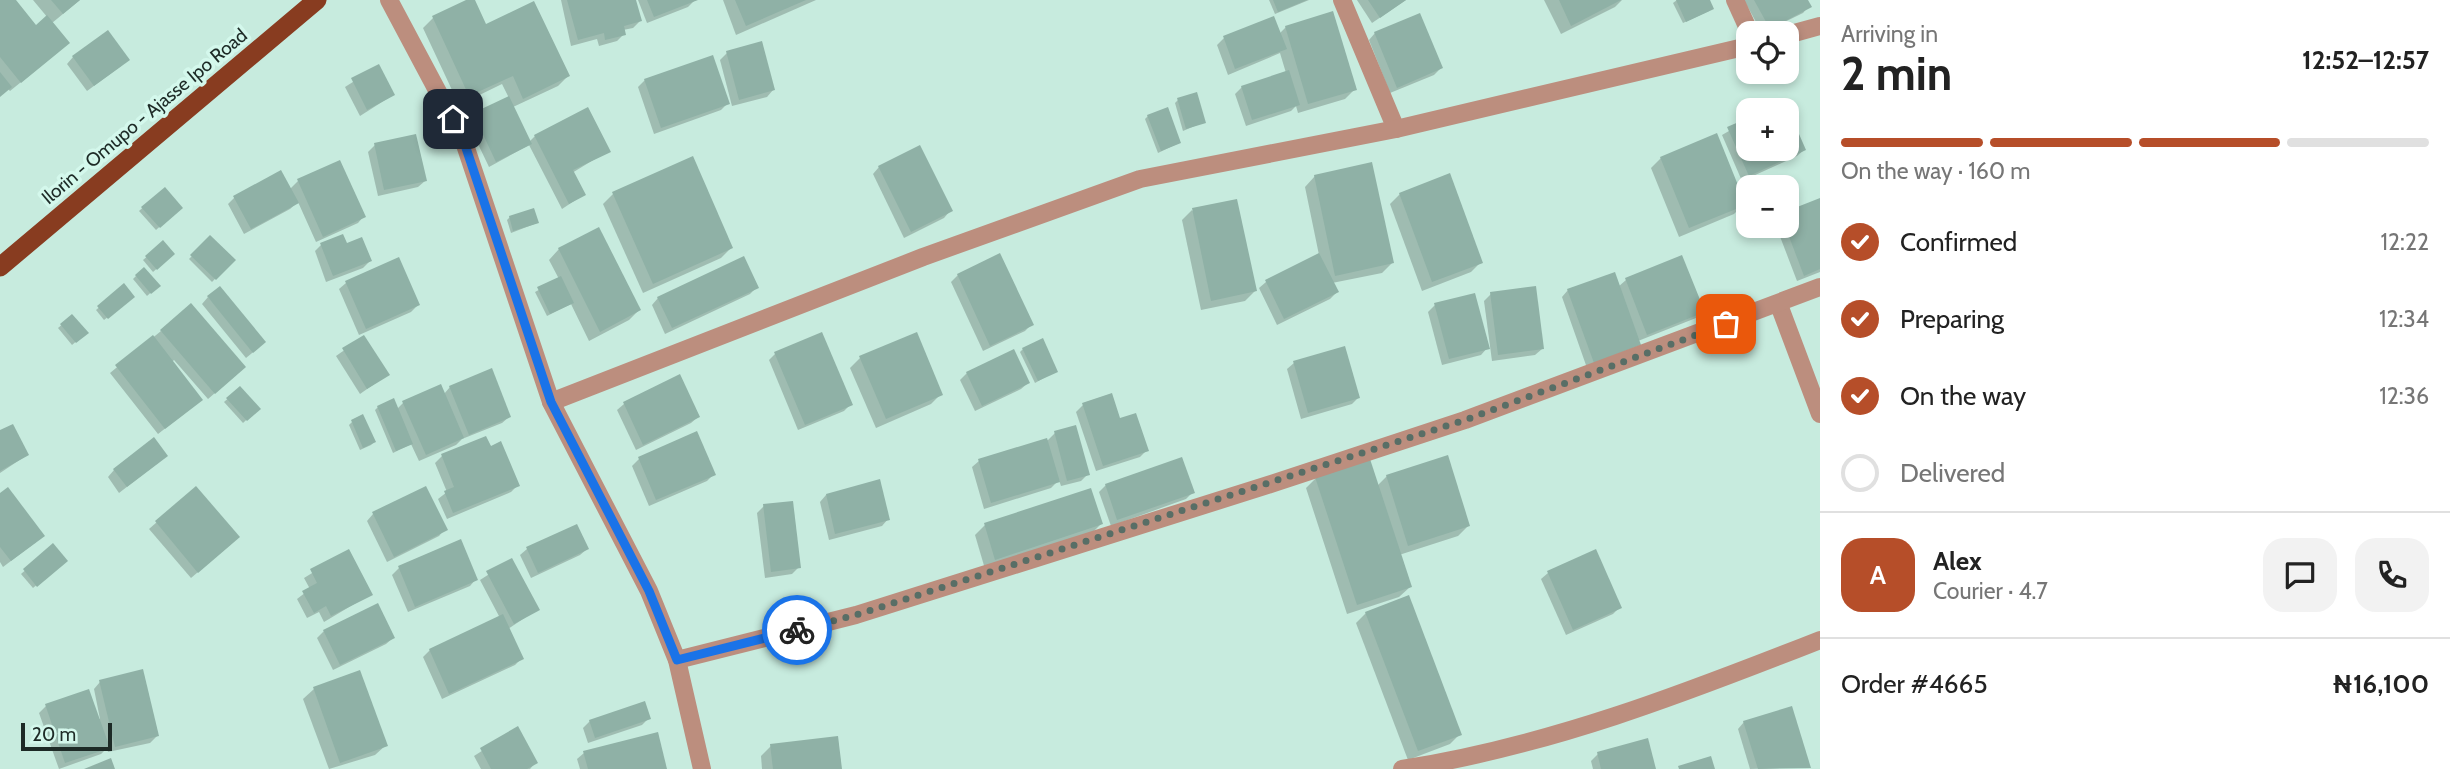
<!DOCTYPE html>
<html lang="en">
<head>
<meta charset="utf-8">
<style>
	:root { --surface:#fff; --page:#f2f2f2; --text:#222; --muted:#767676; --line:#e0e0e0; --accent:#b64e29 }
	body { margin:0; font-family:Cabin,sans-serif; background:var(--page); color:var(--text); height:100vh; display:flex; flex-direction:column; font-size:26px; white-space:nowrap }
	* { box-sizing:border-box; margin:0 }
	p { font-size:23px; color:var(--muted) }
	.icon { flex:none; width:38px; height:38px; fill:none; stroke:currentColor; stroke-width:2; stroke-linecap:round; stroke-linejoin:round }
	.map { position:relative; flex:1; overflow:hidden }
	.sheet { display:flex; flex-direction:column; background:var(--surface); width:630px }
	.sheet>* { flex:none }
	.controls { position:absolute; left:1736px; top:21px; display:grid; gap:14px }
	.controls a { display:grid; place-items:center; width:63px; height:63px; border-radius:14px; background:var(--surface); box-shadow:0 4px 10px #0003; font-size:35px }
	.scale { position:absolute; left:21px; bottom:18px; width:91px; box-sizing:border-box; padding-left:7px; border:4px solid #1d2a26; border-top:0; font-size:19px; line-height:24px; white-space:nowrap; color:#1d2a26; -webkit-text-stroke:5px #d4f8ec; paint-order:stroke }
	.pin { position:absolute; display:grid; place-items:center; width:60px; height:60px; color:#fff; margin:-30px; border-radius:14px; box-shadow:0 4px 10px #0006 }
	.courier { position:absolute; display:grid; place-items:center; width:70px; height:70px; margin:-35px; border:5px solid #1a73e8; border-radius:50%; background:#fff; color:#222; box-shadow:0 2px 9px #0007 }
	.overview em { font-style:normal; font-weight:800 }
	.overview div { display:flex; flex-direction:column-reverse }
	.overview { display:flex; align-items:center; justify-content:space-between; height:119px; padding:0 21px }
	h1 { font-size:46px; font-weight:800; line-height:52px }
	.bar { display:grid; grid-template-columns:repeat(4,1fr); gap:10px 7px; align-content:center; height:84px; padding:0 21px }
	.bar i { height:9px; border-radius:5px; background:var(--line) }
	.bar .current { background:var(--accent) }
	.bar p { grid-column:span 4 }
	.line { display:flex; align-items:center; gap:18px; padding:0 21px; border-top:2px solid var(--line) }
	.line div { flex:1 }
	.round { display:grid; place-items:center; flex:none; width:74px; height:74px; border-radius:21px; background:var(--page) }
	ol { padding:0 21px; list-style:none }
	li { display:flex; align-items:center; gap:21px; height:77px }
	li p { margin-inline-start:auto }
	li .icon { padding:7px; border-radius:50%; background:var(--accent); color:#fff; stroke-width:4 }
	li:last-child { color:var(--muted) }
	li i { width:38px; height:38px; border:4px solid var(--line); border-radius:50% }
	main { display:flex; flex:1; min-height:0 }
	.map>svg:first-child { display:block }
</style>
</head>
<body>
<main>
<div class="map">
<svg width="1820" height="769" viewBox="0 0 1820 769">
	<rect width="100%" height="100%" fill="#c7ebde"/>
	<g fill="#0003">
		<path d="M0,0H13L36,28L48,18L33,0H80L52,23L58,52L10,91L8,89L0,96Z"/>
		<path d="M470,0H473L486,27L568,76L558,86L513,107L529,142L535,136L608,151L572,173L583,195L562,209L529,145L489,167L467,121L474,115L509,98L502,84L459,105L423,28L433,18Z"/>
		<path d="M634,0L640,21L633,28L623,30L624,34L617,41L599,46L597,39L571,46L561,0Z"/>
		<path d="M638,0H695L688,7L647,23Z"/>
		<path d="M723,0H816L736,35Z"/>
		<path d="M1269,0H1309L1275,14Z"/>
		<path d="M1357,0H1406L1372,23Z"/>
		<path d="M1544,0H1622L1615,7L1561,34Z"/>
		<path d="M1677,0H1708L1709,11L1683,23L1673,3Z"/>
		<path d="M1744,0H1806L1809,6L1803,13L1762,33Z"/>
		<path d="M1286,27L1355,89L1345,99L1298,113L1296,106L1291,111L1246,126L1235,94L1242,87L1286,73L1280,53L1228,75L1217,45L1224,38L1279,34Z"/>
		<path d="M1375,33L1441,68L1434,75L1390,93L1369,40Z"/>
		<path d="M727,53L773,90L767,97L732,106L720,60Z"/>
		<path d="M73,57L121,66L87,91L67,64Z"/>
		<path d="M378,66L393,95L360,116L345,87Z"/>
		<path d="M645,80L728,103L721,110L654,134L638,87Z"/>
		<path d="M1178,100L1204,122L1183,131L1175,103Z"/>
		<path d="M1787,111L1804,150L1797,156L1742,181L1722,135L1748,120V149H1787Z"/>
		<path d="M1148,116L1179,143L1158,153L1145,119Z"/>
		<path d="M375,145L425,181L418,187L378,196L368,152Z"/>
		<path d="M1661,158L1744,204L1734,214L1679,237L1651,168Z"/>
		<path d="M879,167L950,211L944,218L904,238L873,174Z"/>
		<path d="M1315,176L1392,263L1382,273L1332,283L1337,292L1330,299L1277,325L1259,288L1266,282L1319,255L1305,187Z"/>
		<path d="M298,181L364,216L358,223L316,242L298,202L290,209L244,234L228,204L235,197L290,189Z"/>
		<path d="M164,189L180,208L156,230L139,211Z"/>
		<path d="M613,194L731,248L721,258L643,293L603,204Z"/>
		<path d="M1400,194L1481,262L1471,272L1422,291L1390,204Z"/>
		<path d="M1820,203V272L1797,281L1776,226H1787Z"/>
		<path d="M1192,210L1255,291L1245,301L1201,310L1182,220Z"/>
		<path d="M510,217L537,223L511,233L507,220Z"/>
		<path d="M210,238L233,260L212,282L189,259Z"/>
		<path d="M163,243L173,254L153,272L143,260Z"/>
		<path d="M321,245H346L370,261L363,268L326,282L315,251Z"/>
		<path d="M559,249L639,310L629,320L589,341L571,304L547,316L535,292L559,279L549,260Z"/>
		<path d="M1681,257L1703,312L1696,318L1638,341L1587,368L1562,297L1568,290L1618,287L1626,280Z"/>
		<path d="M958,275L1031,325L1025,331L983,351L951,282Z"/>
		<path d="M136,276L158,286L147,296L133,279Z"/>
		<path d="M346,283L418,305L411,312L359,335L339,289Z"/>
		<path d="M124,286L130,299L104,320L96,310Z"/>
		<path d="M757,287L750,294L665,334L652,305L658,298Z"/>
		<path d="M1491,294L1542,349L1535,355L1492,361L1484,301Z"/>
		<path d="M208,297L257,349L246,358L202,304Z"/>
		<path d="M1435,305L1488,347L1481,355L1442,365L1428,312Z"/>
		<path d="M72,316L86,333L72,345L58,328Z"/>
		<path d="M161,331L237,374L208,399L174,360L172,362L194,406L158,434L110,373Z"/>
		<path d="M363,337L387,375L360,394L336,356Z"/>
		<path d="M1023,349L1056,371L1035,383L1020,352Z"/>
		<path d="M775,354L851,404L844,411L798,430L769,360Z"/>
		<path d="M860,358L941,394L931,404L876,428L850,368Z"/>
		<path d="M1294,363L1358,398L1352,404L1301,419L1287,369Z"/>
		<path d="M967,373L1028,383L1021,389L975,411L960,380Z"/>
		<path d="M679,377L698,417L691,423L636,450L617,410L624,404Z"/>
		<path d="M450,387L509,417L502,423L462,439L456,445L419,461L411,444L393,453L375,410L378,407L397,409L403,403L444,394Z"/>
		<path d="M240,388L259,408L243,423L224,402Z"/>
		<path d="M1083,405L1119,421L1147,450L1140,457L1096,471L1076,412Z"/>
		<path d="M352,422L374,442L371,445L360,450L349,425Z"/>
		<path d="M0,432L27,455L0,473Z"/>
		<path d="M1055,433L1088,474L1081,481L1061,486L1059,480L1051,488L984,509L972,467L979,461L1048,440Z"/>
		<path d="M485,438L518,485L511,492L447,519L438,499L447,492L435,463L442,456Z"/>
		<path d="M639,459L714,474L707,481L649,506L632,466Z"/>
		<path d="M159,462L119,493L108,477L114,470Z"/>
		<path d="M1387,476L1468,526L1458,536L1399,555L1410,587L1399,597L1347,614L1306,488L1316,478L1377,486Z"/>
		<path d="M1106,485L1193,492L1186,499L1111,526L1099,492Z"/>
		<path d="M196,488L231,544L191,578L149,529Z"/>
		<path d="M0,495L36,542L3,567L0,562Z"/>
		<path d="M826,495L888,519L882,526L829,540L820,502Z"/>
		<path d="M764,506L799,567L792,574L765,578L757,513Z"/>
		<path d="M373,514L445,529L439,536L387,562L367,521Z"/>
		<path d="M1101,524L1091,534L985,569L975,535L985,525Z"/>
		<path d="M576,526L587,549L580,555L531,578L520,555L527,549Z"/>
		<path d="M53,546L65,561L33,588L21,574Z"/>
		<path d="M348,551L371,594L324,622L319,612L307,618L297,599L310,589L304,578Z"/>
		<path d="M511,560L538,609L508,629L522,658L515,665L442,699L423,657L430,650L500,618L480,580Z"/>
		<path d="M399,568L476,579L470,586L408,612L392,575Z"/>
		<path d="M1548,573L1620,607L1613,614L1566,635L1541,579Z"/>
		<path d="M1366,613L1460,734L1450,744L1408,760L1356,623Z"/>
		<path d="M324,631L393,638L386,644L333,670L317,638Z"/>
		<path d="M100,682L157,736L150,743L108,752L107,748L101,754L59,769L39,713L46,706L100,719L94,689Z"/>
		<path d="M314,689L386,745L375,755L329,769L303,699Z"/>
		<path d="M649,718L642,725L588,743L583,728L590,721Z"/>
		<path d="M1744,722L1809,767L1750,769L1738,729Z"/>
		<path d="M518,728L536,762L530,769H481L474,756Z"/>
		<path d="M771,746L840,769H762L761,756Z"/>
		<path d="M584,753L665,769H580L577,759Z"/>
		<path d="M1598,754L1654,769H1593L1591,761Z"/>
	</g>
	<g fill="#8fb1a6">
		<path d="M0,0H16L36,25L47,15L70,43L21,83L0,57Z"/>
		<path d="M51,0H80L63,14Z"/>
		<path d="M466,0H475L486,24L534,1L570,76L523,99L513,76L469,96L432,16Z"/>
		<path d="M567,0H636L642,21L624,26L626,35L605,40L604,33L578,40Z"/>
		<path d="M647,0H698L654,17Z"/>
		<path d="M735,0H806L746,26Z"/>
		<path d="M1273,0H1307L1278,12Z"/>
		<path d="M1368,0H1406L1380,18Z"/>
		<path d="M1559,0H1621L1571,26Z"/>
		<path d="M1676,0H1710L1714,9L1686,22Z"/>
		<path d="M1754,0H1808L1812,7L1770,29Z"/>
		<path d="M1333,11L1357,90L1308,104L1285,26Z"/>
		<path d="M1420,13L1443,68L1397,88L1374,32Z"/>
		<path d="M1274,16L1287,49L1235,69L1223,36Z"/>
		<path d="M108,30L130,60L94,86L72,56Z"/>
		<path d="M762,41L775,90L739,100L726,51Z"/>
		<path d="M713,55L730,104L661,128L644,79Z"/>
		<path d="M379,64L395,95L367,110L351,78Z"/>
		<path d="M1289,70L1300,105L1252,120L1241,86Z"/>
		<path d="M0,72L12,87L0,97Z"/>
		<path d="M1197,92L1206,123L1186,129L1177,98Z"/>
		<path d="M509,96L532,144L496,162L473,113Z"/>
		<path d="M1785,102L1806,150L1749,176L1727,127L1748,118V149H1787V110H1765Z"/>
		<path d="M588,107L611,152L573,170L586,195L569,204L534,135Z"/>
		<path d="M1168,107L1181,143L1161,151L1147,115Z"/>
		<path d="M1717,133L1746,205L1689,228L1660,157Z"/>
		<path d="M416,134L427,181L384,190L374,143Z"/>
		<path d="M920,145L953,211L911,232L878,166Z"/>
		<path d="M693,156L733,248L653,284L612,192Z"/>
		<path d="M340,160L366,217L323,237L297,179Z"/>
		<path d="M1372,162L1394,263L1335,276L1314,175Z"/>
		<path d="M281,170L299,203L251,229L233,196Z"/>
		<path d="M1450,173L1483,263L1432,282L1399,193Z"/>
		<path d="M165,187L183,208L160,228L141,207Z"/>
		<path d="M1820,198V269L1804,276L1785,226L1787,211Z"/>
		<path d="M1237,199L1257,291L1211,301L1192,208Z"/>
		<path d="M534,208L539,223L513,231L509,216Z"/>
		<path d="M599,227L641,310L600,332L558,248Z"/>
		<path d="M343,234L347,243L362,237L372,261L333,276L320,243Z"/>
		<path d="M210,235L236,260L216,280L190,255Z"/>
		<path d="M163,240L175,254L157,270L145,256Z"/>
		<path d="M1000,253L1034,325L990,346L957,274Z"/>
		<path d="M1319,253L1339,292L1284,319L1265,280Z"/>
		<path d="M1682,255L1705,312L1647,335L1625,278Z"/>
		<path d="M744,256L759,288L672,328L657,297Z"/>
		<path d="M399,257L420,305L366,329L345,281Z"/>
		<path d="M144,267L161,286L151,294L135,275Z"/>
		<path d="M1615,272L1641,345L1594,363L1567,289Z"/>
		<path d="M561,276L574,303L550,314L537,287Z"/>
		<path d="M124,283L135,297L108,319L97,306Z"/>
		<path d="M220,286L266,342L253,353L207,296Z"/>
		<path d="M1536,286L1544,349L1498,355L1490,292Z"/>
		<path d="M1475,293L1490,349L1449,359L1434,303Z"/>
		<path d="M191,303L246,367L215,394L160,330Z"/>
		<path d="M72,314L89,333L76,343L60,324Z"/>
		<path d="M822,332L853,405L805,425L774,352Z"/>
		<path d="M917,332L943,395L886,419L859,356Z"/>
		<path d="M153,335L203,400L165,429L115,365Z"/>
		<path d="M364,335L390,375L367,389L342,348Z"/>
		<path d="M1043,338L1058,372L1038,381L1022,348Z"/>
		<path d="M1345,346L1360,398L1308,413L1293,361Z"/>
		<path d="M1014,349L1030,383L982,406L966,372Z"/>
		<path d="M492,368L511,417L469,435L449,386Z"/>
		<path d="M680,374L700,417L643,445L623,402Z"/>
		<path d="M441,384L464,438L426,455L402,401Z"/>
		<path d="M240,386L261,409L247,421L226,398Z"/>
		<path d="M1112,393L1120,418L1136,413L1149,451L1103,466L1082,403Z"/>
		<path d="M394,398L413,444L396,451L377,406Z"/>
		<path d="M363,414L376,442L363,448L351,420Z"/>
		<path d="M13,424L29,455L0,471V430Z"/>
		<path d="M1076,425L1090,475L1067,481L1054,431Z"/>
		<path d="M697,431L716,475L656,500L638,457Z"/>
		<path d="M486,436L491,446L501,441L520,486L453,513L444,491L454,487L441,454Z"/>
		<path d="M154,437L168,456L127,487L113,469Z"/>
		<path d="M1047,438L1060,482L991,503L978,459Z"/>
		<path d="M1448,455L1470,526L1408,546L1386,475Z"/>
		<path d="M1182,457L1195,493L1117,520L1105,484Z"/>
		<path d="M1370,459L1412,587L1357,605L1315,477Z"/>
		<path d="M880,479L890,520L835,534L826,494Z"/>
		<path d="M196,486L240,537L198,573L155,521Z"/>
		<path d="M426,486L448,530L394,557L372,512Z"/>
		<path d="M8,487L45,536L11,561L0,547V493Z"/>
		<path d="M1091,488L1103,524L995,560L984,523Z"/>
		<path d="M793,501L801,568L771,572L763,504Z"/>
		<path d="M577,524L589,549L538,573L526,547Z"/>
		<path d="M461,539L478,580L415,607L398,566Z"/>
		<path d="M53,543L68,561L37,587L23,569Z"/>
		<path d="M349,549L373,595L331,616L326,606L314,613L302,591L317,583L310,569Z"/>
		<path d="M1596,549L1622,608L1573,630L1547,571Z"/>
		<path d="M512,558L540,610L514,624L486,571Z"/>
		<path d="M1409,595L1462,735L1418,751L1365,612Z"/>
		<path d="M378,603L395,638L340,665L323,630Z"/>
		<path d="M503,614L524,659L449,694L429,649Z"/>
		<path d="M143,669L159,736L115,747L99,680Z"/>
		<path d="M360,670L388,746L340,763L313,687Z"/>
		<path d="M89,689L110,748L65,763L45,704Z"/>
		<path d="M645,701L651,719L595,738L589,720Z"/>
		<path d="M1792,706L1811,768L1758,769L1743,721Z"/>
		<path d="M518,726L538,763L527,769H491L480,748Z"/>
		<path d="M658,732L667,769H588L583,751Z"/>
		<path d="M838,736L842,769H773L770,744Z"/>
		<path d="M1648,738L1656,769H1601L1597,752Z"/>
		<path d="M1711,756L1715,769H1679L1678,766Z"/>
		<path d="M111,758L115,769H84Z"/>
	</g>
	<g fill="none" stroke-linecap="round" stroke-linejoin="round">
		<g stroke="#bc8e7e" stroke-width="18">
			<path d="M389,0L463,139L551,402L649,591L677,660L702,769"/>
			<path d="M1342,0L1396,129"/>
			<path d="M1735,0L1750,33"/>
			<path d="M1787,35L1820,26"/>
			<path d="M1779,305L1820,414"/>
			<path d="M551,402L923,257L1140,179L1396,129L1748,46"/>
			<path d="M677,660L856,615L1274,483L1465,420L1820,287"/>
			<path d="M1402,769C1549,746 1683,694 1820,640"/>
		</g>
		<path stroke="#883c20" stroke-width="19" d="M0,267L317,0"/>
	</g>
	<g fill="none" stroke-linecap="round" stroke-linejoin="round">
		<path stroke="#586e66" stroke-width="7" stroke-dasharray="0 12.6" d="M797,630L856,615L1465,420L1726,324"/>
		<path stroke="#1a73e8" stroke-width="9" d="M453,119L463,139L551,402L649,591L677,660L797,630"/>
	</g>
	<g text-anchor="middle" stroke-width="7" stroke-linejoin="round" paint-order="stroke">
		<g font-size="19" fill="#1d2a26" stroke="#d4f8ec">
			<text transform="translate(144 116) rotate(-40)" y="7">Ilorin - Omupo - Ajasse Ipo Road</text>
		</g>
	</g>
</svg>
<div class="controls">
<a><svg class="icon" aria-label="locate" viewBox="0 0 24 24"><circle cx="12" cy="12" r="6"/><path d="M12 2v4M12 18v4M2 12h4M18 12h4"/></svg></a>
<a>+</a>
<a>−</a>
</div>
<div class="scale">20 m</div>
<div class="pin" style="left:1726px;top:324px;background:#ea580c"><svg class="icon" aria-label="bag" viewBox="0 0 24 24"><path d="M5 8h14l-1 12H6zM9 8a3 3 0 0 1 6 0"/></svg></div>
<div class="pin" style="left:453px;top:119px;background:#1f2937"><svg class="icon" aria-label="home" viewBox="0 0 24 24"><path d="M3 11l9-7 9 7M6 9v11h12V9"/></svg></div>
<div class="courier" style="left:797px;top:630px"><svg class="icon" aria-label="bike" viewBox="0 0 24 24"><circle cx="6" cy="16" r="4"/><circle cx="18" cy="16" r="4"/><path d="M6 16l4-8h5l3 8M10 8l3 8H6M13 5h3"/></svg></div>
</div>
<section class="sheet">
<div class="overview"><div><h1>2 min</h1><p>Arriving in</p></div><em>12:52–12:57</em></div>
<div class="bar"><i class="current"></i><i class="current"></i><i class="current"></i><i></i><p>On the way · 160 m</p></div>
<ol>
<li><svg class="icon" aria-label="check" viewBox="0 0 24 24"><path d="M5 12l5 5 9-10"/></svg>Confirmed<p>12:22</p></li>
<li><svg class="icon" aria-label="check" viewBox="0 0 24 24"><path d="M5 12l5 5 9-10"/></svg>Preparing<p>12:34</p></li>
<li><svg class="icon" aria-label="check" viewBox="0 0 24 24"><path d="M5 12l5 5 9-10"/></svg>On the way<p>12:36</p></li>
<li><i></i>Delivered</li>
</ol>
<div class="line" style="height:126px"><b class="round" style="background:var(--accent);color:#fff">A</b><div><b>Alex</b><p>Courier · 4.7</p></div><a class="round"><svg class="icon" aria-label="chat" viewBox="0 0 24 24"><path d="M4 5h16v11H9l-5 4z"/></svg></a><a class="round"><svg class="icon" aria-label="phone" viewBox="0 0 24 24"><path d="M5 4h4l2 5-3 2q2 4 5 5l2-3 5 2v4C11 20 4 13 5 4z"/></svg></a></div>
<div class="line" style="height:91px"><div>Order #4665</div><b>₦16,100</b></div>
</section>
</main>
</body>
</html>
